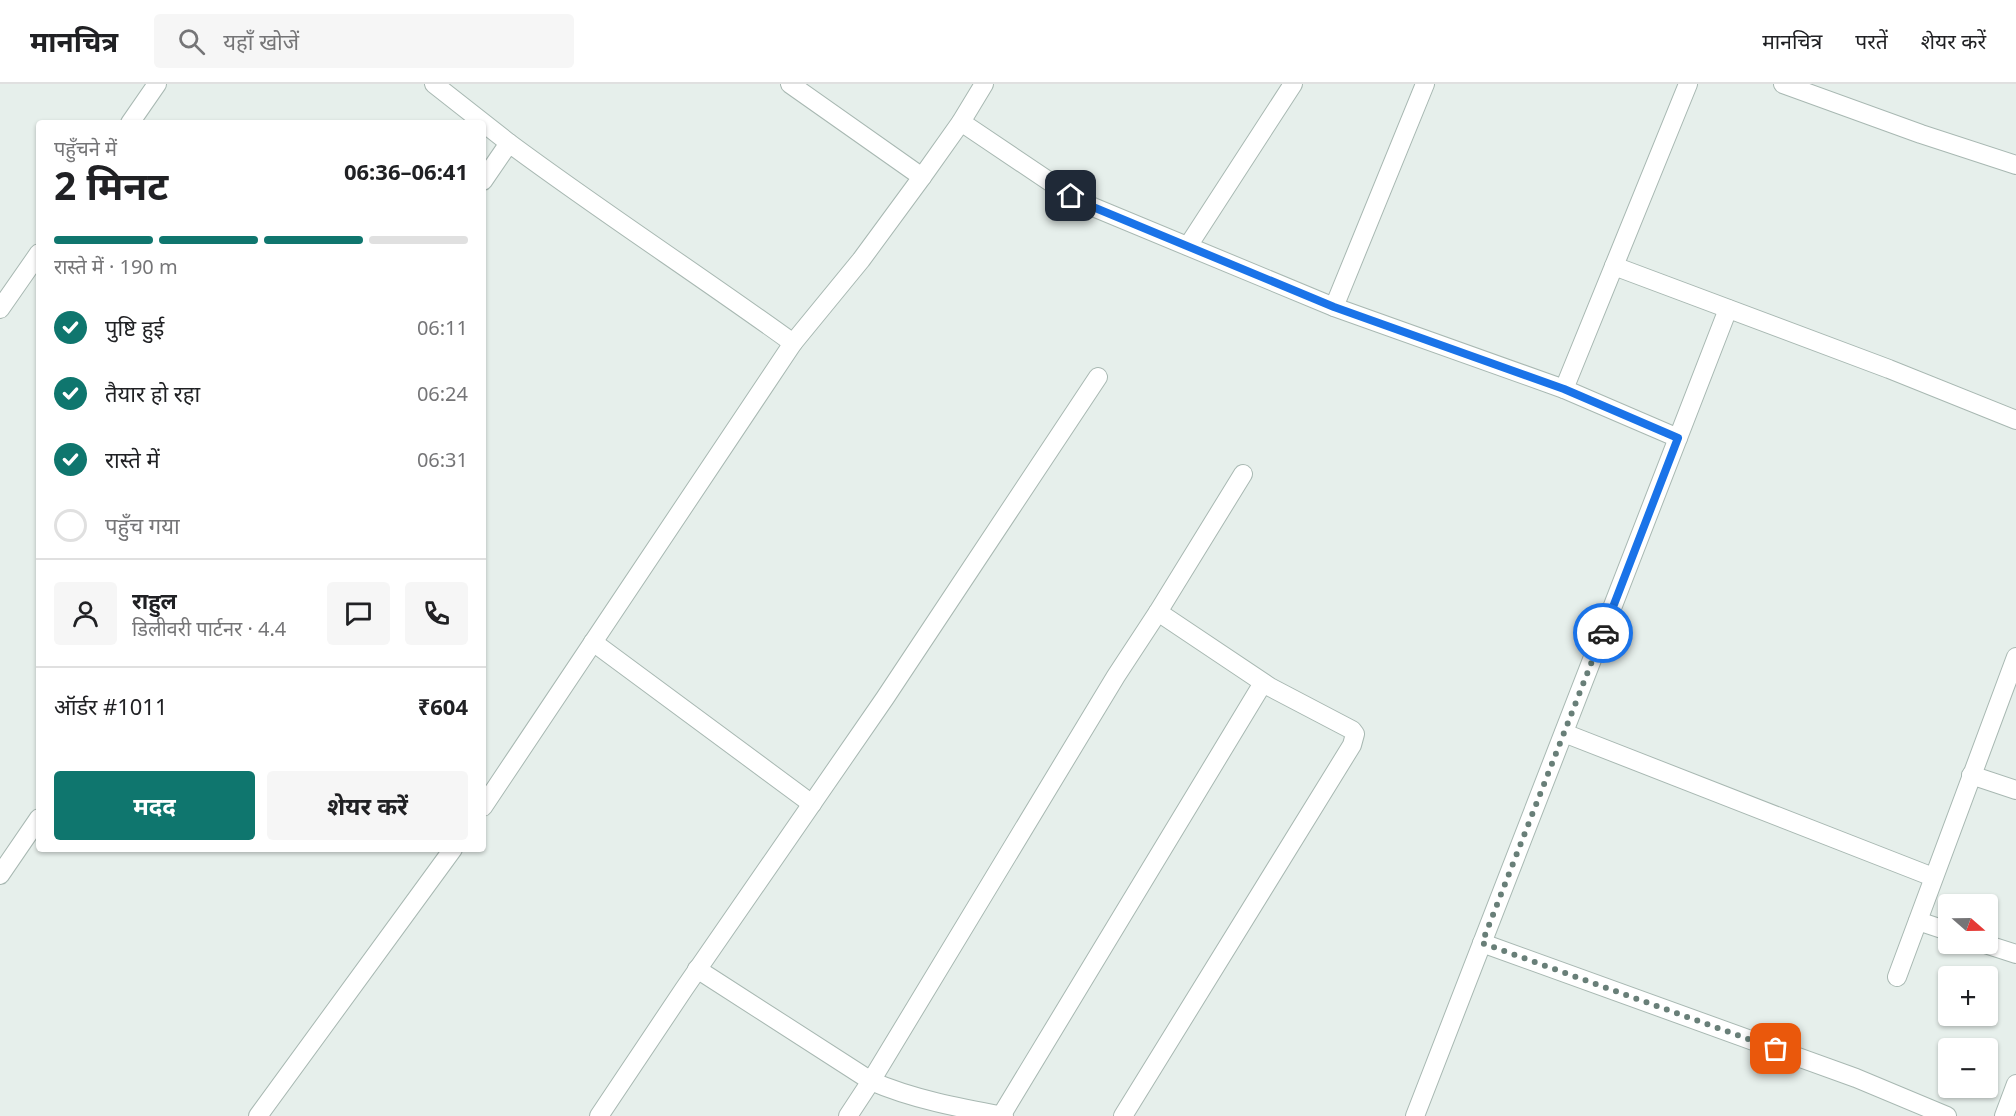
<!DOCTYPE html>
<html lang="hi">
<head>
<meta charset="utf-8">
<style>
	:root { --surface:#fff; --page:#f6f6f6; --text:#202124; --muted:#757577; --line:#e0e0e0; --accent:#0f766e }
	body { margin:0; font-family:"Noto Sans","Noto Sans Devanagari",sans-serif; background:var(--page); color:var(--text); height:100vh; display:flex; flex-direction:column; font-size:22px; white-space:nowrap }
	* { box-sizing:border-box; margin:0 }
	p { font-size:20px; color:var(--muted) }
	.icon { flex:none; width:33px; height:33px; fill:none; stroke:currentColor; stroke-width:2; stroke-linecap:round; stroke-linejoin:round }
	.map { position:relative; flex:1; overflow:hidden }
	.side { position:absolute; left:36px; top:36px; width:450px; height:732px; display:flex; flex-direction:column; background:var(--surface); border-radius:6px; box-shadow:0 2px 4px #0004 }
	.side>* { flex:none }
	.needle { width:39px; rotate:110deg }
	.buttons { position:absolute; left:1938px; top:810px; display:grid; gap:12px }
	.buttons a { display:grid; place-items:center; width:60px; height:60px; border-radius:6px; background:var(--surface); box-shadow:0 2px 4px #0004; font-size:30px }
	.pin { position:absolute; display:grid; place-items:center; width:51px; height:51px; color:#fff; margin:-26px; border-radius:12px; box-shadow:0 3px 9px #0006 }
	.courier { position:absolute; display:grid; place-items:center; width:60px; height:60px; margin:-30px; border:4px solid #1a73e8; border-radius:50%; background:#fff; color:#222; box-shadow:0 2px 8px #0007 }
	.overview em { font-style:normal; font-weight:700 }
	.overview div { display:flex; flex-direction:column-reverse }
	.overview { display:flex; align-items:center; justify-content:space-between; height:102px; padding:0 18px }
	h1 { font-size:39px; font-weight:700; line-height:45px }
	.bar { display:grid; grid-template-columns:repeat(4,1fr); gap:9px 6px; align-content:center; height:72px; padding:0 18px }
	.bar i { height:8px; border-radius:4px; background:var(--line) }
	.bar .current { background:var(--accent) }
	.bar p { grid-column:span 4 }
	.line { display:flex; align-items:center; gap:15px; padding:0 18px; border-top:2px solid var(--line) }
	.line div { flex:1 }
	.round { display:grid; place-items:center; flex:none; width:63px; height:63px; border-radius:6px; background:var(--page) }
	ol { padding:0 18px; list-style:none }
	li { display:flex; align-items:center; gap:18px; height:66px }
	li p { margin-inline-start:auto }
	li .icon { padding:6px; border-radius:50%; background:var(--accent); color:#fff; stroke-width:4 }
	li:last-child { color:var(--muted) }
	li i { width:33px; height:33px; border:3px solid var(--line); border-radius:50% }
	.button { display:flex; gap:12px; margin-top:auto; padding:12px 18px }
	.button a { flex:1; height:69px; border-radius:6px; background:var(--accent); color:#fff; font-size:24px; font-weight:700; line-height:69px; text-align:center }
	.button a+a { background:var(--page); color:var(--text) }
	header { display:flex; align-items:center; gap:36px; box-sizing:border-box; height:84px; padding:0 30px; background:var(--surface); border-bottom:2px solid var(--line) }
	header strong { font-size:28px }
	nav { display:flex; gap:33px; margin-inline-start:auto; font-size:21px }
	.search { width:420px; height:54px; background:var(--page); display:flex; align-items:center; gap:15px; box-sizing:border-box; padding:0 21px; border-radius:6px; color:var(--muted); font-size:22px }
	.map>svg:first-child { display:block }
</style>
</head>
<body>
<header>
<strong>मानचित्र</strong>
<div class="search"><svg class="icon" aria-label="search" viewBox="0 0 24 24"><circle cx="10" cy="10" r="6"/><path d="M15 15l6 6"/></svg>यहाँ खोजें</div>
<nav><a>मानचित्र</a><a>परतें</a><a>शेयर करें</a></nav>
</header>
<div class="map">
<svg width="2016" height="1032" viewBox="0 0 2016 1032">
	<rect width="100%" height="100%" fill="#e6efeb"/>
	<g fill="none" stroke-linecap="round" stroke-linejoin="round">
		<defs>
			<g id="street">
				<path d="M434,0L509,59"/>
				<path d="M790,0L922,93"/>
				<path d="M1783,0L1921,50L2016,81"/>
				<path d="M961,38L1071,112L1093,123L1334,223L1564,305L1688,0"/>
				<path d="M130,39L157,0"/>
				<path d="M483,97L509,59C602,128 699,191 793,259L861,176L922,93L961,38L984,0"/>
				<path d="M1188,162L1293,0"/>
				<path d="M1614,182L1889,285L2016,336"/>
				<path d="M1334,223L1425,0"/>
				<path d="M0,225L39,169"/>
				<path d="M1564,305L1678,354"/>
				<path d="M593,558L812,720"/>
				<path d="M1564,649L1933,793"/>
				<path d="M1971,691L2016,706"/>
				<path d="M483,723L793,259"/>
				<path d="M0,791L39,734"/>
				<path d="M1918,837L1948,847"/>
				<path d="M1482,859L1856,994L1947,1032"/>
				<path d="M1985,860L2016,870"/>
				<path d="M697,885L871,997C912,1015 960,1024 1004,1032"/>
				<path d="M1897,893L2016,573"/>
				<path d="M258,1032L453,765"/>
				<path d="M599,1032L684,905L885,614L1098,293"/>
				<path d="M848,1032L871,997L1116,592L1158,528L1243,390"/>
				<path d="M1001,1032L1263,599"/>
				<path d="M1123,1032L1352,661L1355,650L1352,646L1270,603L1158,528"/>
				<path d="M1415,1032L1728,225"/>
				<path d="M2004,1032L2016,1000"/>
			</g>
		</defs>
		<use href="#street" stroke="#a8b8b2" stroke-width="20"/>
		<use href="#street" stroke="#fff" stroke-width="18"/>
	</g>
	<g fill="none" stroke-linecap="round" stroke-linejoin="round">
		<path stroke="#687f78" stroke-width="6" stroke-dasharray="0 10.8" d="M1603,549L1482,859L1776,965"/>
		<path stroke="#1a73e8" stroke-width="8" d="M1071,112L1093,123L1334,223L1564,305L1678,354L1603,549"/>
	</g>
</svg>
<div class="buttons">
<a><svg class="needle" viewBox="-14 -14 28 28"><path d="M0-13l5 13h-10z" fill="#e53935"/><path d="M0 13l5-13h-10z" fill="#757577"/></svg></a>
<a>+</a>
<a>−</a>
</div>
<div class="pin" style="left:1776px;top:965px;background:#ea580c"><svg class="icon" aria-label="bag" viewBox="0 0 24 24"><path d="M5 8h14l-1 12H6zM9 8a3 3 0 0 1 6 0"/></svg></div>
<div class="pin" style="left:1071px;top:112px;background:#1f2937"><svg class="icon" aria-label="home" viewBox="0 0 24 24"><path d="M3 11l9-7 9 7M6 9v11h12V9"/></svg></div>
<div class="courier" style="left:1603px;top:549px"><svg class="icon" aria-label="car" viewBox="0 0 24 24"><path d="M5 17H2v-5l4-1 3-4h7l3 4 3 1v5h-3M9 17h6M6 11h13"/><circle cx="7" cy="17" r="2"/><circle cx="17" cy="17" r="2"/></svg></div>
<section class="side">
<div class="overview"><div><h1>2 मिनट</h1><p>पहुँचने में</p></div><em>06:36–06:41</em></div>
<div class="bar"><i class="current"></i><i class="current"></i><i class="current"></i><i></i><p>रास्ते में · 190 m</p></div>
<ol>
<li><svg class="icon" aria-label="check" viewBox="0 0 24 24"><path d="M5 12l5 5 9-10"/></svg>पुष्टि हुई<p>06:11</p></li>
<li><svg class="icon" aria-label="check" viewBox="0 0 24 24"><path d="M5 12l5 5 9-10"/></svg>तैयार हो रहा<p>06:24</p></li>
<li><svg class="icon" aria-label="check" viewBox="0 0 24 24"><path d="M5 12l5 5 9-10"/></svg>रास्ते में<p>06:31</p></li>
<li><i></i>पहुँच गया</li>
</ol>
<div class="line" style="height:108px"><a class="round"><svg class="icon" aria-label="person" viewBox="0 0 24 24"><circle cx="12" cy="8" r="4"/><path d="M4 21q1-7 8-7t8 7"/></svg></a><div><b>राहुल</b><p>डिलीवरी पार्टनर · 4.4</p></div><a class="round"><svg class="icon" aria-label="chat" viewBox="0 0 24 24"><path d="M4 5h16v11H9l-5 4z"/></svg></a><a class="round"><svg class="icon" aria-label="phone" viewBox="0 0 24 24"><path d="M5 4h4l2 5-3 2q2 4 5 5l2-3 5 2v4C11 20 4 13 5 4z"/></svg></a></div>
<div class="line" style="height:78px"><div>ऑर्डर #1011</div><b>₹604</b></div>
<div class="button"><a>मदद</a><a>शेयर करें</a></div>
</section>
</div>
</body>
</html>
